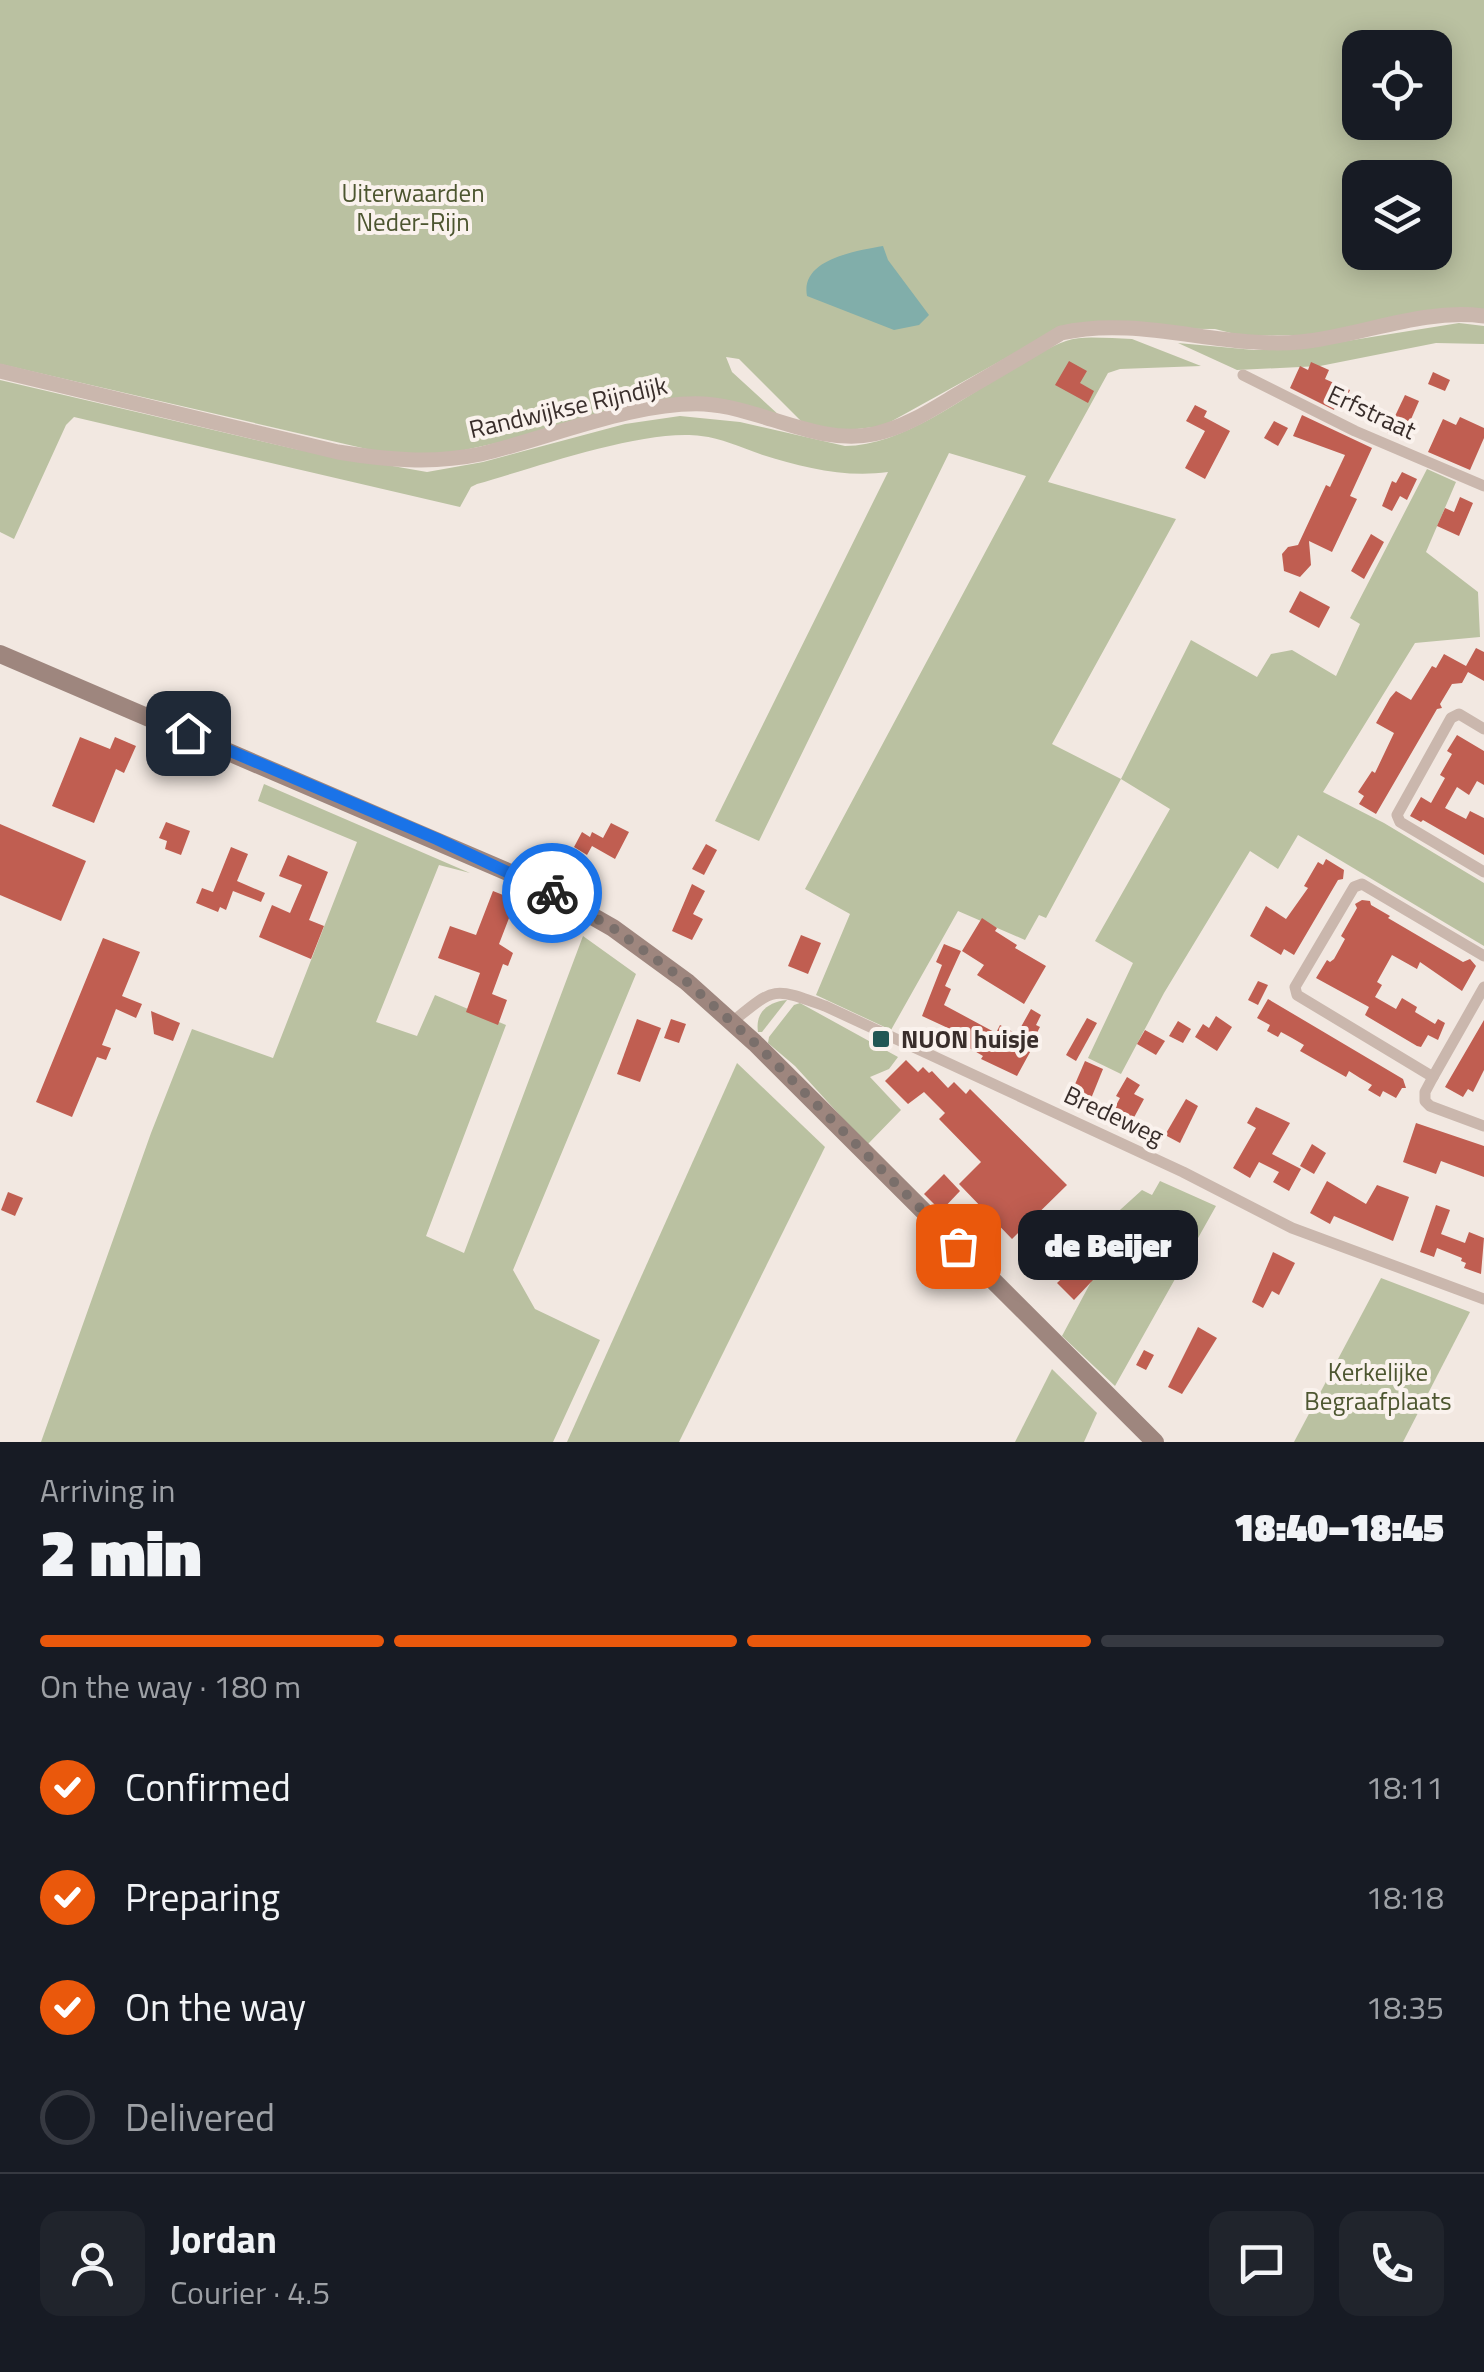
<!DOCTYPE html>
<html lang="en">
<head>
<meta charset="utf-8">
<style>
	:root { --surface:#171b24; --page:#20242c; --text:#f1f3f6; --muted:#9ea1a6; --line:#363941; --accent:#ea580c }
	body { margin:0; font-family:"Titillium Web",sans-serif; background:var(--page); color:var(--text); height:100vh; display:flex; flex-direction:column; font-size:38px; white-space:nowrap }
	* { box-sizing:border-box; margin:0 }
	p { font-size:32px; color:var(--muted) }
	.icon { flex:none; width:55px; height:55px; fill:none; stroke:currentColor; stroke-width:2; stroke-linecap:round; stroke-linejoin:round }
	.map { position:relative; height:1442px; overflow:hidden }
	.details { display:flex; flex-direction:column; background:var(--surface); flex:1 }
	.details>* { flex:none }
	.buttons { position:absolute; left:1342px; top:30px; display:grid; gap:20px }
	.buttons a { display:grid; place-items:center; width:110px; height:110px; border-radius:20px; background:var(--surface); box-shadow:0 5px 25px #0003; font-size:50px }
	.pin { position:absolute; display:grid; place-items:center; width:85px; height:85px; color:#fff; margin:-42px; border-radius:20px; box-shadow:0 5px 15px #0006 }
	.courier { position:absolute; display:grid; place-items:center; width:100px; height:100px; margin:-50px; border:8px solid #1a73e8; border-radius:50%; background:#fff; color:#222; box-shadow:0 2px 12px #0007 }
	.bubble { position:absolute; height:70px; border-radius:20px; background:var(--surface); box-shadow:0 5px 25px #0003; font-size:32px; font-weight:800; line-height:70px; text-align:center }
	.overview em { font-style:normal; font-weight:800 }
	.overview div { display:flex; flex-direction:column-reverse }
	.overview { display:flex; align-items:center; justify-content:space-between; height:170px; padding:0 40px }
	h1 { font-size:65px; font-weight:800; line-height:75px }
	.bar { display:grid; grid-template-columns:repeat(4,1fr); gap:15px 10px; align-content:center; height:120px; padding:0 40px }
	.bar i { height:12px; border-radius:8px; background:var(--line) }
	.bar .selected { background:var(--accent) }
	.bar p { grid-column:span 4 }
	.line { display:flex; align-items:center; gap:25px; padding:0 40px; border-top:2px solid var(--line) }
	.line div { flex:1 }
	.round { display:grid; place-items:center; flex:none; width:105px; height:105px; border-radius:20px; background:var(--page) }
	ol { padding:0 40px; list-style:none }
	li { display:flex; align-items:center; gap:30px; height:110px }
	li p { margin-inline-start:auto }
	li .icon { padding:10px; border-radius:50%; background:var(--accent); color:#fff; stroke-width:4 }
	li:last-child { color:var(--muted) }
	li i { width:55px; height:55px; border:5px solid var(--line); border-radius:50% }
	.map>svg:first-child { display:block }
</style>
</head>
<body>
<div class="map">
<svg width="1484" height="1442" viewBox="0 0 1484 1442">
	<rect width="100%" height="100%" fill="#f2e8e1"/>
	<g fill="#bac1a1" fill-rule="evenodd">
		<path d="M0,0H1484V311L1308,335L1243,336L1215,329L1060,328L883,426L840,431L803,423L739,359L726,357L732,372L780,416L691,400L451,453L405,454L371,450L0,364ZM1360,48H1435V122H1360ZM1360,178H1435V252H1360Z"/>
		<path d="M1459,323L1484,326V344L1436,343L1320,366L1237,370L1178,343L1254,350L1303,348Z"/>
		<path d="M1112,338L1132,339L1201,366L1120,369L1108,373L1048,482L1176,519L1052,744L1121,779L1191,640L1257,677L1271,654L1292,650L1336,676L1360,624L1350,618L1427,469L1456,482L1426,552L1478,592L1480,637L1415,643L1323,792L1384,823L1484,883V946L1298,835L1278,869L1250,851L1164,993L1121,1074L1088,1058L1133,963L1095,941L1170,809L1121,779L1046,918L1039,915L1025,940L958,911L891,1030L816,995L850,914L805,889L1026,476L949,453L759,841L715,821L888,472C844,478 801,467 760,454C740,447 721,438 701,436C645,428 534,468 477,484L471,487L460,507L74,417L66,425L14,539L0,532V380L295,449L427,472L483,462L625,424L680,416L740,422L845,446C919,446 998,366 1066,341C1080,336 1097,338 1112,338Z"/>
		<path d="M264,784L470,873L439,865L376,1022L417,1036L435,995L506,1025L426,1236L464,1253L583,936L636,974L513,1270L535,1309L600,1340L553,1442H41L151,1133L192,1029L273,1058L357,842L258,801Z"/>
		<path d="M787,1000L762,1032H758C755,1012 768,1002 787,1000Z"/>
		<path d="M800,1003L898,1057L889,1069L870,1077L901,1110L867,1145L795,1066L768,1043L769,1037L794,1005Z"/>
		<path d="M737,1063L825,1147L679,1442H567Z"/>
		<path d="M1160,1181L1216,1206L1115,1386L1062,1336L1100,1265L1088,1239L1142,1190L1152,1195Z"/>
		<path d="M1381,1278L1470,1312L1403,1442H1294Z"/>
		<path d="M1052,1369L1097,1413L1084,1442H1015Z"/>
	</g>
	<path fill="#81aeaa" d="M883,246L888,260L929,315L919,325L894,330L807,296C800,259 856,251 883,246Z"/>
	<g fill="#c05e51">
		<path d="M1069,361L1087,371L1080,383L1094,391L1088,403L1055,385Z"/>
		<path d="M1311,362L1329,370L1325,379L1350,390L1342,408L1336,405L1334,410L1290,388L1300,366L1308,370Z"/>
		<path d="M1433,372L1450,380L1445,391L1428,384Z"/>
		<path d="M1405,395L1419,401L1402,440L1387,433Z"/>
		<path d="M1195,405L1207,411L1204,417L1230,431L1205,479L1185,468L1205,431L1186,421Z"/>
		<path d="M1302,415L1372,448L1350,496L1357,499L1332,552L1309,541L1311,565L1300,577L1284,571L1282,554L1288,547L1298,545L1326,485L1330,487L1345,455L1293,436Z"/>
		<path d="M1460,417L1484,428V438L1470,470L1428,452L1443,419L1456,425Z"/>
		<path d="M1274,421L1288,428L1278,446L1264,438Z"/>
		<path d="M1402,472L1417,479L1407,500L1400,496L1392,511L1382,506L1392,481L1396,483Z"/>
		<path d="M1460,497L1473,503L1459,536L1437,526L1445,508L1454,512Z"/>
		<path d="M1371,534L1384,542L1364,579L1351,571Z"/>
		<path d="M1300,591L1330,607L1319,628L1289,612Z"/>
		<path d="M1476,648L1484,652V681L1468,672L1462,683L1452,684L1440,704L1442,708L1437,709L1376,814L1359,804L1364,796L1358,792L1372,771L1375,773L1394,733L1376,723L1390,698L1396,691L1411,700L1432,666L1436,668L1444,654L1466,666Z"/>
		<path d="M1457,735L1484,751V785L1477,781L1469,795L1457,787L1445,808L1466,819L1470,811L1484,818V855L1423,820L1421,822L1410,816L1421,797L1431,803L1445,778L1440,775L1452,754L1447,751Z"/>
		<path d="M80,737L110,749L115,737L136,746L124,773L116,769L94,823L52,806Z"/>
		<path d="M166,822L190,831L181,855L165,849L167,841L159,838Z"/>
		<path d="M611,823L629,832L615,859L592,846L587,855L574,847L582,832L590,837L592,832L603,838Z"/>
		<path d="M0,824L86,861L61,921L0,895Z"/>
		<path d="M706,844L717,850L704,875L692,869Z"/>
		<path d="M231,847L248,854L237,881L265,893L261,902L233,891L226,910L220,907L218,912L196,903L202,888L213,892Z"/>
		<path d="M288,855L328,872L309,920L324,926L311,959L259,937L272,905L290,913L302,885L279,876Z"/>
		<path d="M1326,859L1344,870L1343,879L1338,880L1294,955L1284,949L1281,955L1250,936L1266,906L1286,919L1308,888L1304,886L1318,862L1323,865Z"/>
		<path d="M692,884L705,891L693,914L703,919L692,940L672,931Z"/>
		<path d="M493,891L516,900L499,944L513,953L508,966L503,964L492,994L507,1000L498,1025L466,1012L480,973L438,958L450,926L476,935Z"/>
		<path d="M1362,900L1370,901L1371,905L1390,916L1388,918L1463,962L1470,959L1476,966L1462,991L1420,962L1417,969L1392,955L1377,982L1382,985L1375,997L1396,1009L1402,998L1417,1007L1415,1012L1435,1024L1438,1019L1445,1023L1438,1040L1428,1035L1421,1047L1417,1046L1368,1017L1365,1015L1369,1007L1316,978L1327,960L1330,962L1334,959L1345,939L1341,936L1357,908L1355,904Z"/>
		<path d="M982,918L997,928L995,931L1017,945L1015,948L1046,966L1024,1004L977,975L984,965L962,951Z"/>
		<path d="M801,935L821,943L808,974L788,966Z"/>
		<path d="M103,938L140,952L122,996L142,1004L136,1018L116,1009L102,1045L111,1048L106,1060L97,1057L72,1117L36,1102Z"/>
		<path d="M944,944L961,951L945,986L951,989L944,1005L996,1033L1000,1025L1017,1034L1031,1009L1041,1015L1036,1025L1040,1027L1032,1042L1035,1043L1017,1076L981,1059L983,1056L961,1043L959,1047L945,1039L950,1029L922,1016L942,965L936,962Z"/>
		<path d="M1258,981L1268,985L1258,1005L1248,1000Z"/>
		<path d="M1268,999L1403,1079L1406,1088H1402L1396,1098L1383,1091L1380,1097L1368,1090L1372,1085L1360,1078L1349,1071L1346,1077L1300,1051L1304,1045L1292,1038L1281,1032L1278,1037L1267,1031L1270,1025L1257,1018Z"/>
		<path d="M151,1011L180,1023L173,1041L154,1034Z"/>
		<path d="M1216,1016L1232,1027L1217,1051L1195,1037L1203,1024L1209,1028Z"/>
		<path d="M1087,1018L1097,1023L1076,1061L1066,1055Z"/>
		<path d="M637,1019L661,1028L640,1082L617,1074Z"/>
		<path d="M671,1019L686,1024L679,1043L664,1038Z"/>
		<path d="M1484,1020V1070L1473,1092L1468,1089L1463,1097L1445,1087Z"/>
		<path d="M1178,1021L1191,1029L1183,1043L1169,1036Z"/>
		<path d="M1145,1030L1165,1041L1156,1055L1137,1044Z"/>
		<path d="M906,1060L918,1072L923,1067L929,1073L932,1071L948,1088L954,1082L966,1094L970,1089L1067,1185L1012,1239L959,1184L981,1162L939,1119L945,1113L924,1092L908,1104L885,1081Z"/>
		<path d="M1085,1061L1103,1069L1088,1106L1069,1098Z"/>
		<path d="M1127,1077L1140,1085L1134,1094L1144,1099L1131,1123L1112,1113L1120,1098L1116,1096Z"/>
		<path d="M1186,1099L1198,1106L1180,1143L1165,1135Z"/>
		<path d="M1256,1107L1290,1123L1272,1154L1301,1169L1289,1191L1273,1182L1279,1172L1259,1162L1250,1178L1233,1168L1256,1128L1247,1123Z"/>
		<path d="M1416,1123L1484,1146V1177L1441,1161L1436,1174L1403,1162Z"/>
		<path d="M1312,1144L1326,1153L1314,1174L1300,1166Z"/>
		<path d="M944,1174L960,1191L941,1211L924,1194Z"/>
		<path d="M1327,1181L1366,1204L1377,1185L1409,1197L1393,1241L1334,1216L1330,1224L1310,1213Z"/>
		<path d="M8,1192L23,1198L15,1216L1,1210Z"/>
		<path d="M1436,1205L1450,1210L1441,1234L1465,1243L1469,1232L1484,1238L1481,1274L1464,1268L1466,1263L1461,1261L1462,1258L1437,1248L1434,1257L1420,1252Z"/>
		<path d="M1088,1238L1097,1247L1085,1259L1076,1250Z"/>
		<path d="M1273,1252L1295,1263L1279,1295L1272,1291L1263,1308L1252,1302Z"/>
		<path d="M1077,1264L1093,1280L1074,1300L1057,1283Z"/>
		<path d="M1198,1327L1217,1338L1182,1394L1168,1387Z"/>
		<path d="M1144,1350L1154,1355L1146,1370L1136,1365Z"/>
	</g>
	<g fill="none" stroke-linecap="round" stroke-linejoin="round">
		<g stroke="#cab7ad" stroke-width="11">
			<path d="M1243,375L1355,431L1484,486"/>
			<path d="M1484,729L1459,714L1451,718L1397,815L1400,822L1484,872"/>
			<path d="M1484,987L1433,1077L1425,1092V1101L1430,1106L1484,1126"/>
			<path d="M732,1022C775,987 772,987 825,1006L1183,1172L1292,1228L1484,1299"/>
			<path d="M1433,1077L1297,995L1295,987L1354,887L1362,884L1484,956"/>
		</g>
		<path stroke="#cab7ad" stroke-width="15" d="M0,371L338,452C387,460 433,464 481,454C549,438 635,401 704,404C760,407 817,446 874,434C907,427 934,408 963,391C996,372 1028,353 1061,333C1139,315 1221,349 1300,342C1362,336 1421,308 1484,316"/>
		<path stroke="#9e867e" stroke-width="18" d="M0,654L536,884L613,928L687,982L755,1043L1155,1442"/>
	</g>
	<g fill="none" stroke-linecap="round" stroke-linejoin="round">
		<path stroke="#7a6f6b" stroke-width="10" stroke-dasharray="0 18" d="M552,893L613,928L687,982L755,1043L958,1246"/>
		<path stroke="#1a73e8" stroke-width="12" d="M188,733L437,839L552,893"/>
	</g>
	<rect fill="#225855" stroke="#faf2ed" stroke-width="4" x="871" y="1029" width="20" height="20" rx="5"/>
	<g text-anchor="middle" stroke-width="8" stroke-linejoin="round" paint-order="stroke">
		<g font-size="25" fill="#4d5630" stroke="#faf2ed">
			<text x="413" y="202">Uiterwaarden<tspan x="413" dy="29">Neder-Rijn</tspan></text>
			<text x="1378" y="1381">Kerkelijke<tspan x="1378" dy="29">Begraafplaats</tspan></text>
		</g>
		<g font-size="25" fill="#392e2b" stroke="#faf2ed">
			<text transform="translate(568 407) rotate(-13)" y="9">Randwijkse Rijndijk</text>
			<text transform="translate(1372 412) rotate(25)" y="9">Erfstraat</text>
			<text transform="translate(1114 1115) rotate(25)" y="9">Bredeweg</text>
		</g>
		<g font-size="25" font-weight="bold" fill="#392e2b" stroke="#faf2ed" text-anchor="start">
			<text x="901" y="1048">NUON huisje</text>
		</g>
	</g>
</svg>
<div class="buttons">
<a><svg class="icon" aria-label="locate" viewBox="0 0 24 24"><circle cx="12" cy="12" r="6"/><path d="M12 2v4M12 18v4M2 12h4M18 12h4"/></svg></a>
<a><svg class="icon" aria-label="layers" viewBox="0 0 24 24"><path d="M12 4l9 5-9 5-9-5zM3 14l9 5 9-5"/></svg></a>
</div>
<div class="pin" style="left:958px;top:1246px;background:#ea580c"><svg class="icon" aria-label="bag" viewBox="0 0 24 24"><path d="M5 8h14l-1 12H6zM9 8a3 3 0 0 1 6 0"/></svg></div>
<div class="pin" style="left:188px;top:733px;background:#1f2937"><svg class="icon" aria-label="home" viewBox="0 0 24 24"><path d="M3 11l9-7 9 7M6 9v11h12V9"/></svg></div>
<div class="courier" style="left:552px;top:893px"><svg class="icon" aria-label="bike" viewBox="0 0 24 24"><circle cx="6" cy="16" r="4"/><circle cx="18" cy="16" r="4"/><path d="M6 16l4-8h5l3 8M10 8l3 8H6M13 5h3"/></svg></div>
<div class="bubble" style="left:1018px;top:1210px;width:180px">de Beijer</div>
</div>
<section class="details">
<div class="overview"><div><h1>2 min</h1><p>Arriving in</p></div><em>18:40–18:45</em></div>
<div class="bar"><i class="selected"></i><i class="selected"></i><i class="selected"></i><i></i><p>On the way · 180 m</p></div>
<ol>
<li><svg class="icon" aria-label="check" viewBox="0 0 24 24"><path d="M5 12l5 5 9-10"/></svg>Confirmed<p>18:11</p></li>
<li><svg class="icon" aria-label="check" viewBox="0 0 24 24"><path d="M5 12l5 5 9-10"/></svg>Preparing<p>18:18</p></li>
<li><svg class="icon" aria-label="check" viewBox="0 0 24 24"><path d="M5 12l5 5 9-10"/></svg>On the way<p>18:35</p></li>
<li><i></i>Delivered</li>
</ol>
<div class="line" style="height:180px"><a class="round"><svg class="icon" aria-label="person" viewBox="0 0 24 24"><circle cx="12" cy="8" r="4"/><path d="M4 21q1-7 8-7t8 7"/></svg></a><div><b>Jordan</b><p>Courier · 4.5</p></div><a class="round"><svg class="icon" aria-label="chat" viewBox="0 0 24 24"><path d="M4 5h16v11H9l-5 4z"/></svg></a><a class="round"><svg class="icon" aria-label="phone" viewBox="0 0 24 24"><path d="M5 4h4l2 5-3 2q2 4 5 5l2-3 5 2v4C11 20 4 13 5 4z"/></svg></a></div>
</section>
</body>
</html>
